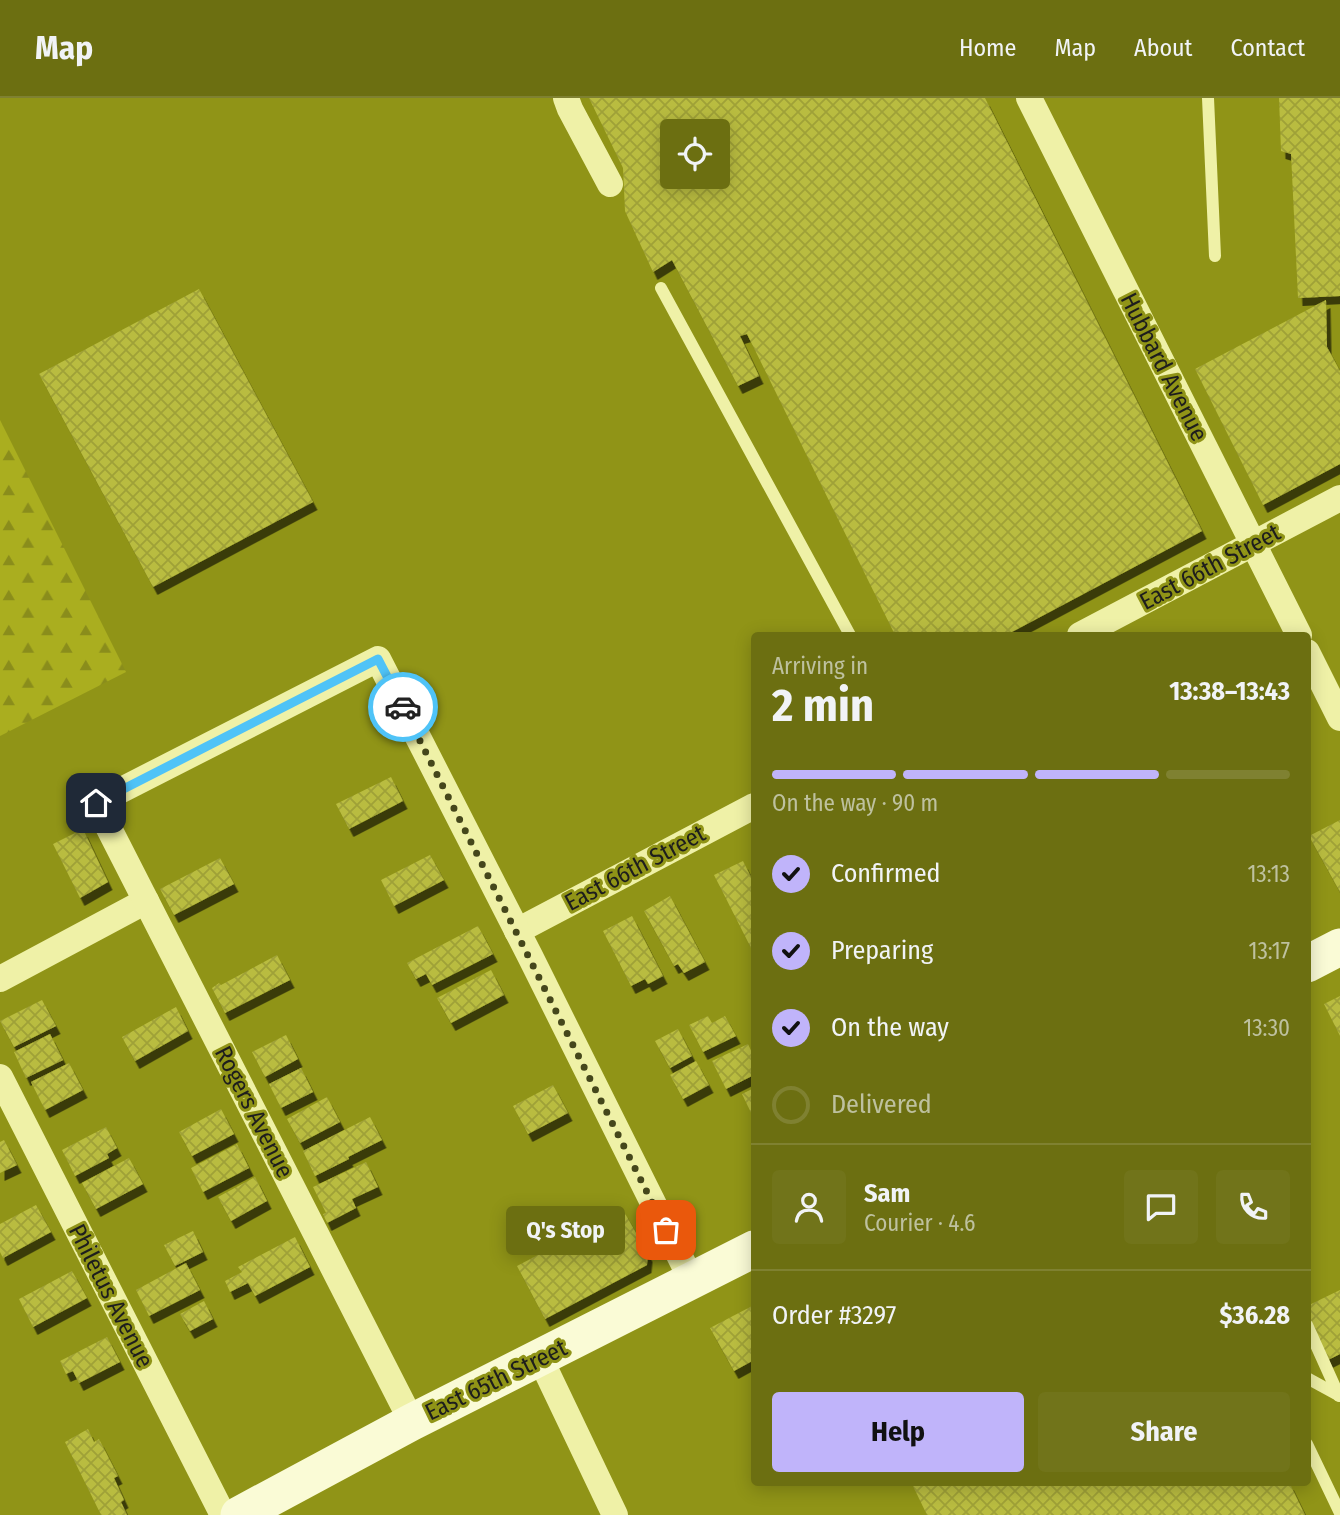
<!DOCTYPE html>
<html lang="en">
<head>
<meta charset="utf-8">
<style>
	:root { --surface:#6c6f11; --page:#71741a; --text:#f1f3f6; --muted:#bec19f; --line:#7f8131; --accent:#c0b4fa }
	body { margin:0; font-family:"Fira Sans Condensed",sans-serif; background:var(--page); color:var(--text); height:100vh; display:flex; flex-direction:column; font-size:26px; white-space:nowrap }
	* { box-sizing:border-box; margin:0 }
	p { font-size:23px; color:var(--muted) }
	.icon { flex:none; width:38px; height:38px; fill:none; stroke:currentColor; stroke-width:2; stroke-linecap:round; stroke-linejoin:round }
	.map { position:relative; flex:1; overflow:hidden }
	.panel { position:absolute; left:751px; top:534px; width:560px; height:854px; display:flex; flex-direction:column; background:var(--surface); border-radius:7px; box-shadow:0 4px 18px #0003 }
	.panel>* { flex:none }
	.fabs { position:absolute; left:660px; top:21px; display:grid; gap:14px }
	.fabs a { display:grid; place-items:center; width:70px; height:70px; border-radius:7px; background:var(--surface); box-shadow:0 4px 18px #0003; font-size:35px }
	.pin { position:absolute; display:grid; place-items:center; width:60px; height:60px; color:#fff; margin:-30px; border-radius:14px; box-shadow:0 4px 10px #0006 }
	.courier { position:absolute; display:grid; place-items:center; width:70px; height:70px; margin:-35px; border:5px solid #4fc3f7; border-radius:50%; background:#fff; color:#222; box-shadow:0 2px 9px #0007 }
	.bubble { position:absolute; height:49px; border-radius:7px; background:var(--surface); box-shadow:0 4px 18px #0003; font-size:23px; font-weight:700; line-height:49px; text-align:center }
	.head em { font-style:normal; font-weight:700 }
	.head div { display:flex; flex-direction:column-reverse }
	.head { display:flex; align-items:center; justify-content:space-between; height:119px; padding:0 21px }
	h1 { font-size:46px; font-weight:700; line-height:52px }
	.bar { display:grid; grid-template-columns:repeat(4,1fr); gap:10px 7px; align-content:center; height:84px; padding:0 21px }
	.bar i { height:9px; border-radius:5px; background:var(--line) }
	.bar .current { background:var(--accent) }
	.bar p { grid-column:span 4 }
	.line { display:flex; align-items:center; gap:18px; padding:0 21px; border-top:2px solid var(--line) }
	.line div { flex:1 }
	.round { display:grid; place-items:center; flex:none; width:74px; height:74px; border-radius:7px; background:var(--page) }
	ol { padding:0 21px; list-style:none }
	li { display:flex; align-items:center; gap:21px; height:77px }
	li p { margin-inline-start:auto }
	li .icon { padding:7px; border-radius:50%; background:var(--accent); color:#111; stroke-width:4 }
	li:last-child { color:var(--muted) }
	li i { width:38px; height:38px; border:4px solid var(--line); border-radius:50% }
	.button { display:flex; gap:14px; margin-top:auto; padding:14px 21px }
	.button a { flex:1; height:80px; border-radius:7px; background:var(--accent); color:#111; font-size:28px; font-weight:700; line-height:80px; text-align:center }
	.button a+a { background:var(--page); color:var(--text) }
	header { display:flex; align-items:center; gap:42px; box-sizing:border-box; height:98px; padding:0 35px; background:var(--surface); border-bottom:2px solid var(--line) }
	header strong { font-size:33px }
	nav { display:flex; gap:38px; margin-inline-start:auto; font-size:24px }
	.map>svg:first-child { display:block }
</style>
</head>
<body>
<header>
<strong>Map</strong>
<nav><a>Home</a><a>Map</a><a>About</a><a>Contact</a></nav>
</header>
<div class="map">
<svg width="1340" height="1417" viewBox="0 0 1340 1417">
	<defs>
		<pattern id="forest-firs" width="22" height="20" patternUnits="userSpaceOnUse" patternTransform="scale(1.75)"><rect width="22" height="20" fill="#aaae1f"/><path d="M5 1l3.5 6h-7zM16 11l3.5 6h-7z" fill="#8a8d1b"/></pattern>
		<pattern id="building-cross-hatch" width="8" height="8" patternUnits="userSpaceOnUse" patternTransform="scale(1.75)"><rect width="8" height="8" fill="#b9bc3f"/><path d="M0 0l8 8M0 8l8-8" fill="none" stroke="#9fa137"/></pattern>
		<filter id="shadow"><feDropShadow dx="4.5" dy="8" stdDeviation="0" flood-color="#0009"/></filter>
	</defs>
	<rect width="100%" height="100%" fill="#909417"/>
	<path fill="url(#forest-firs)" d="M0,322L126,574L0,638Z"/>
	<g fill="url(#building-cross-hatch)" fill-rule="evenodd" filter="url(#shadow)">
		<path d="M589,0H985L1202,433L1006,537H895L747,236L740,238L759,278L738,288L672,162L653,174L625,113L623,70ZM672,33H718V79H672Z"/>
		<path d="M1279,0H1340V198L1298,200L1291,56L1281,53Z"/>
		<path d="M199,191L313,404L153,489L39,276Z"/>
		<path d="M1326,202L1327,249L1340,273V366L1263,407L1195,271Z"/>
		<path d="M391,679L403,703L349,731L336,706Z"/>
		<path d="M1340,722V794L1309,738Z"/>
		<path d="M83,731L108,784L80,800L53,746Z"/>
		<path d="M430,757L444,782L394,808L381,782Z"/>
		<path d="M220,760L234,786L174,817L160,791Z"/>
		<path d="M743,763L754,785V849L751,850L714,777Z"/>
		<path d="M670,798L705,864L684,875L678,866L674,868L644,813Z"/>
		<path d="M632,818L663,878L648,886L645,881L631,888L603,833Z"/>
		<path d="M478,828L493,856L432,887L426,876L416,881L407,865Z"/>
		<path d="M277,857L290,882L225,915L212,890L219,885L221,887Z"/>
		<path d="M491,872L504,897L451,925L437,900Z"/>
		<path d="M1340,898V938L1324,906Z"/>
		<path d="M42,902L56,928L14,949L0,923Z"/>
		<path d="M176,909L188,933L135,963L122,939Z"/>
		<path d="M708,918L712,925L725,918L736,938L703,954L689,927Z"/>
		<path d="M678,931L692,958L670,970L655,943Z"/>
		<path d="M50,936L63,962L26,980L14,954Z"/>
		<path d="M286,937L298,961L265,979L252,954Z"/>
		<path d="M748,946L754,959V977L726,991L712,963Z"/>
		<path d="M696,963L709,987L683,1001L670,977Z"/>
		<path d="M69,965L83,992L45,1012L31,984Z"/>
		<path d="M301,970L313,994L281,1010L269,986Z"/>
		<path d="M553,987L568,1015L528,1036L513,1008Z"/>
		<path d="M754,990V1021L742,996Z"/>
		<path d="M327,999L340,1024L300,1045L287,1021Z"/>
		<path d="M221,1011L234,1036L192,1058L179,1034Z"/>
		<path d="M370,1019L382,1042L348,1059L349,1061L315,1078L303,1053Z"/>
		<path d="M106,1029L117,1050L107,1056L109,1060L75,1078L62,1052Z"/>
		<path d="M4,1042L17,1067L0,1075V1044Z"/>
		<path d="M237,1046L249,1070L203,1094L191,1070Z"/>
		<path d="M129,1060L143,1086L96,1111L82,1085Z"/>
		<path d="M366,1064L378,1089L352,1101L356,1110L327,1125L323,1116L326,1115L313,1089Z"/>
		<path d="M255,1079L267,1103L231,1123L218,1099Z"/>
		<path d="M36,1107L51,1134L3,1160L0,1154V1126Z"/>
		<path d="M623,1112L648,1156L647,1167L545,1221L517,1168Z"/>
		<path d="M193,1133L203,1154L175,1168L164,1147Z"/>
		<path d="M295,1139L310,1169L255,1198L248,1185L230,1194L225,1183L242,1174L238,1169Z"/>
		<path d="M186,1165L200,1192L149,1218L136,1192Z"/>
		<path d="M72,1173L87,1200L33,1229L19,1201Z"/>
		<path d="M1340,1192V1256L1328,1262L1307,1217V1208Z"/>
		<path d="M204,1203L213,1221L190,1233L180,1216Z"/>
		<path d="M754,1207V1262L734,1273L710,1230Z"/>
		<path d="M107,1239L120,1264L79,1285L73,1273L66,1276L60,1263Z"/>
		<path d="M88,1331L94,1344L99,1341L118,1378L114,1380L124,1402L121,1404L127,1417H101L65,1344Z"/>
		<path d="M911,1384H1289L1305,1417H927Z"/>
	</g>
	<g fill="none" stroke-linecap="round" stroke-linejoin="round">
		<g stroke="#eff1a7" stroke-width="12">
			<path d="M1208,0L1215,158"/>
			<path d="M661,190L850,537"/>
			<path d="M1307,1227L1339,1298"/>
			<path d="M1307,1280L1340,1298"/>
			<path d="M1307,1346L1340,1415"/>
		</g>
		<g stroke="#eff1a7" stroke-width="26">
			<path d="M566,0L570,11L610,86"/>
			<path d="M1029,0L1299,537"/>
			<path d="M1080,537L1340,400"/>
			<path d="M1307,554L1340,620"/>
			<path d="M517,833L754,708"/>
			<path d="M0,881L146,803"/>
			<path d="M0,979L223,1417"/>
			<path d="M540,1260L615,1417"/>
			<path d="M412,1324L96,705L378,561L530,858L692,1183"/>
		</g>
		<g stroke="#fafbd6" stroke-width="37">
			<path d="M1307,866L1340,849"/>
			<path d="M239,1417L412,1324L754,1151"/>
		</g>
	</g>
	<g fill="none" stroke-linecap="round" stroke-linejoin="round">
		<path stroke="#45471b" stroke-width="7" stroke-dasharray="0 12.6" d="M403,609L666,1132"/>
		<path stroke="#4fc3f7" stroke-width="9" d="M96,705L378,561L403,609"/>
	</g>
	<g text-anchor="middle" stroke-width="6" stroke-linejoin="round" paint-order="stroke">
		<g font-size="24" fill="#1d1d1d" stroke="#909417">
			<text transform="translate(1164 269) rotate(63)" y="8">Hubbard Avenue</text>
			<text transform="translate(1210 469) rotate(-28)" y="8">East 66th Street</text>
			<text transform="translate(635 770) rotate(-28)" y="8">East 66th Street</text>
			<text transform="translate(254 1014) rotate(63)" y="8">Rogers Avenue</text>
			<text transform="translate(111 1198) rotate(63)" y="8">Philetus Avenue</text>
			<text transform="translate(496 1282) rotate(-26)" y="8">East 65th Street</text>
		</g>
	</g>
</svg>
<div class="fabs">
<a><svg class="icon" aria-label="locate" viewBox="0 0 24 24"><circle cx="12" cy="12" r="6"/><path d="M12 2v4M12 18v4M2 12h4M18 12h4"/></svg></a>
</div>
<div class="pin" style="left:666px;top:1132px;background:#ea580c"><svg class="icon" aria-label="bag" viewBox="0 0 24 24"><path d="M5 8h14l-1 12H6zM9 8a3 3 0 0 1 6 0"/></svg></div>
<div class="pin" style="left:96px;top:705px;background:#1f2937"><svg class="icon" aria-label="home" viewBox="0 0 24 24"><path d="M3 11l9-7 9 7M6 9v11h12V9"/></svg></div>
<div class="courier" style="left:403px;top:609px"><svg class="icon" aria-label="car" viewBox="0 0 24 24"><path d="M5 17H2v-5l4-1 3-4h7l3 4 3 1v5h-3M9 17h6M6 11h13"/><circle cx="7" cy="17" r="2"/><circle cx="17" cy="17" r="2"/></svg></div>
<div class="bubble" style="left:506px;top:1108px;width:119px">Q's Stop</div>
<section class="panel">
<div class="head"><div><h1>2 min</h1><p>Arriving in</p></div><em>13:38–13:43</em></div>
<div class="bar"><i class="current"></i><i class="current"></i><i class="current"></i><i></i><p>On the way · 90 m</p></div>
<ol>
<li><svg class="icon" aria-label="check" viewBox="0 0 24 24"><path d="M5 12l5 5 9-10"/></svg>Confirmed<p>13:13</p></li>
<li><svg class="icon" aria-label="check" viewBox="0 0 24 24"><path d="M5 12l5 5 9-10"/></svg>Preparing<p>13:17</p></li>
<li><svg class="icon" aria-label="check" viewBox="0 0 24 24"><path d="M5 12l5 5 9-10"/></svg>On the way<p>13:30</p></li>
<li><i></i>Delivered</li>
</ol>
<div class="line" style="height:126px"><a class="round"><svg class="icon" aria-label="person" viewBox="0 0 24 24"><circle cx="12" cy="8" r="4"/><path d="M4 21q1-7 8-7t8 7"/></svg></a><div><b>Sam</b><p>Courier · 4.6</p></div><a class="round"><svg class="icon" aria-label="chat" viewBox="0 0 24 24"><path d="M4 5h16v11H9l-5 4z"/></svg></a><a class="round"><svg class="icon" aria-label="phone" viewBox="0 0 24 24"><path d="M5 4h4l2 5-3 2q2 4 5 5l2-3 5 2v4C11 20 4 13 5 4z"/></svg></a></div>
<div class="line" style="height:91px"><div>Order #3297</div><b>$36.28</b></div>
<div class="button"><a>Help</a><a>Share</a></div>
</section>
</div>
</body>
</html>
